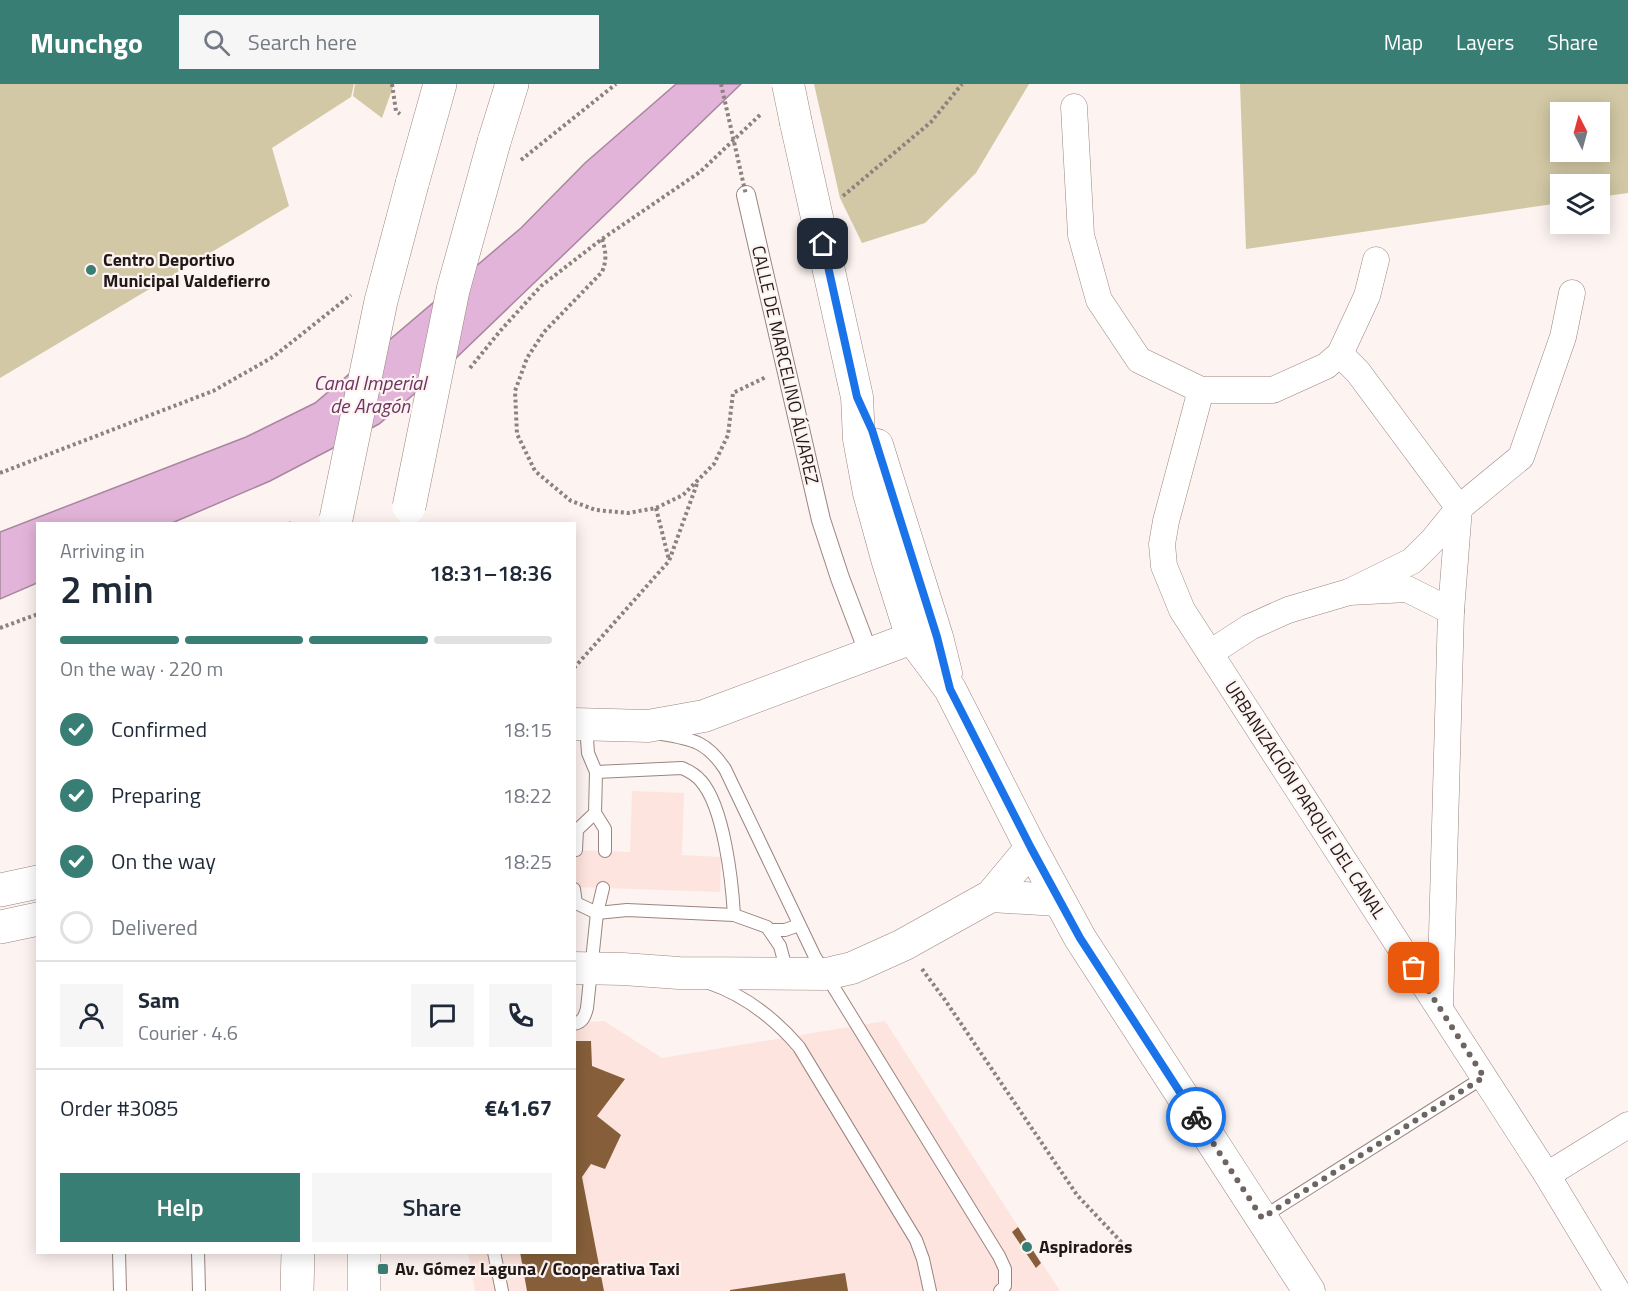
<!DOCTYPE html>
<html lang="en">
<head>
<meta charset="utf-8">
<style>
	:root { --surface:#fff; --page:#f6f6f7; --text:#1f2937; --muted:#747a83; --line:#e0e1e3; --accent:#397e74 }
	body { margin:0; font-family:"Titillium Web",sans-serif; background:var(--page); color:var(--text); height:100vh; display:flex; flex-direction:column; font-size:22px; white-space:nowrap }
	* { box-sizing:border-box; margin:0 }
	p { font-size:20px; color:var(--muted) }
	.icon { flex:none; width:33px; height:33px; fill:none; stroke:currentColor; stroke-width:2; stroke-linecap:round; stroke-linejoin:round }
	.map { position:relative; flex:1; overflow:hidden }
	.panel { position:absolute; left:36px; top:438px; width:540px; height:732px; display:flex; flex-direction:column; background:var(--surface); border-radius:0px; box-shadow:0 3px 15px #0003 }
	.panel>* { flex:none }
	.needle { width:39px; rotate:354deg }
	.buttons { position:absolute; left:1550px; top:18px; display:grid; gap:12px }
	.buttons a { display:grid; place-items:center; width:60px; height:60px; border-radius:0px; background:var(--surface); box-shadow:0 3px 15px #0003; font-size:30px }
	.pin { position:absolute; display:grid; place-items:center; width:51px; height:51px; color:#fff; margin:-26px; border-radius:12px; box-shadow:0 3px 9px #0006 }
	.courier { position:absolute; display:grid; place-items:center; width:60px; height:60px; margin:-30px; border:4px solid #1a73e8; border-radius:50%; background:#fff; color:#222; box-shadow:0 2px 8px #0007 }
	.overview em { font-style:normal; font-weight:600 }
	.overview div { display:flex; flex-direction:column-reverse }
	.overview { display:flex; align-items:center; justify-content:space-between; height:102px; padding:0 24px }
	h1 { font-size:39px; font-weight:600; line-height:45px }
	.bar { display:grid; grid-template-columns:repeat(4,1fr); gap:9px 6px; align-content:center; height:72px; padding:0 24px }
	.bar i { height:8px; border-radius:4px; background:var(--line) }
	.bar .current { background:var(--accent) }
	.bar p { grid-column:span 4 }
	.line { display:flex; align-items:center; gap:15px; padding:0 24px; border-top:2px solid var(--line) }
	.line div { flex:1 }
	.round { display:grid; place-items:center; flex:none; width:63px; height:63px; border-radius:0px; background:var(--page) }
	ol { padding:0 24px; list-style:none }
	li { display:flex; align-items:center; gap:18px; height:66px }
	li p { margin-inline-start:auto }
	li .icon { padding:6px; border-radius:50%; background:var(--accent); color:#fff; stroke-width:4 }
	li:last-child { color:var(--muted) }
	li i { width:33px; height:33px; border:3px solid var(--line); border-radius:50% }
	.button { display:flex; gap:12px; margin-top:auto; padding:12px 24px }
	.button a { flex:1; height:69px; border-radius:0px; background:var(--accent); color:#fff; font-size:24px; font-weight:600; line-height:69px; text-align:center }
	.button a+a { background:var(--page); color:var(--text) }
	header { display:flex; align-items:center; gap:36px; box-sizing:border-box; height:84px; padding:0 30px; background:var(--accent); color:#fff }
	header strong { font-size:28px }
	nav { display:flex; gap:33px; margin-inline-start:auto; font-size:21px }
	.search { width:420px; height:54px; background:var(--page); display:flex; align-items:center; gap:15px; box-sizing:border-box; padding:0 21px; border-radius:0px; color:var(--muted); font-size:22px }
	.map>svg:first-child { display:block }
</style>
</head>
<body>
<header>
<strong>Munchgo</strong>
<div class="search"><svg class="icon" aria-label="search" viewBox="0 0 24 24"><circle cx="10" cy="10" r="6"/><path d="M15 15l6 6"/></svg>Search here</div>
<nav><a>Map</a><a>Layers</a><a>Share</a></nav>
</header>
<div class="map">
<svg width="1628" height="1207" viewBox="0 0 1628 1207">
	<rect width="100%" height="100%" fill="#fdf3f1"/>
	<g fill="#fee4de">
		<path d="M632,707L684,709L682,771L721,773L720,808L575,803L574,766L630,768Z"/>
		<path d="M604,937L662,974L885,937L1060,1207H475L468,1169L574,1168L575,939Z"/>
	</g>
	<g fill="#d2c8a5" fill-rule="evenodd">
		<path d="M0,0H354L351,13L272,64L289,122L0,294Z"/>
		<path d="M355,0H394L382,34L353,12Z"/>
		<path d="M814,0H1029L976,89L925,139L862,159L840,114Z"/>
		<path d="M1240,0H1628V109L1599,113V100H1560V119L1246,165ZM1599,28V68H1560V28Z"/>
	</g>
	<path fill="#e3b4d9" stroke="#a9869f" stroke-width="1.5" d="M676,0H741L454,276L379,340L270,397L172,439L38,440L37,499L0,515V448L246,353L315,319L521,144L585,79Z"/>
	<g fill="#865f3a">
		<path d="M574,957H591L592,982L625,995L597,1032L621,1051L605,1085L591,1080L582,1093L604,1207H527L520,1168H574Z"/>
		<path d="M1018,1143L1041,1179L1036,1184L1012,1148Z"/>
		<path d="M845,1189L848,1207H730V1206Z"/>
	</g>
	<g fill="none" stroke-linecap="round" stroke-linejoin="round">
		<defs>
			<g id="service">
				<path d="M586,641L588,669L596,688L595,729L605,745V767"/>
				<path d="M662,650C693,655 707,658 725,685L815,873L999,1172L1005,1185V1202L1000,1207"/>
				<path d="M596,688L682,684C689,687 696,691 701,697C724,723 732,797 734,831"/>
				<path d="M576,766L577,746L595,729"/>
				<path d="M574,805L576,819L597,829L627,826L734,831L767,843L780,862L787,888"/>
				<path d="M770,846H785L799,841"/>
				<path d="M709,899C744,911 775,935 799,963L916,1156L923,1175L930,1207"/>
				<path d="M574,940C583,938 585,932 587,924L597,829L603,804"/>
				<path d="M1263,1133L1484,993"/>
				<path d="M119,1168L120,1207"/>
				<path d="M198,1168L199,1207"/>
				<path d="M494,1168L502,1207"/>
			</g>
			<path id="pedestrian" d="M746,111L821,436L840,494L864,557"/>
			<g id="minor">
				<path d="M1074,23L1081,151L1099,216L1139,276L1201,306H1273L1326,282L1340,270L1367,212L1376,176"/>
				<path d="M1340,270L1358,288L1459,424L1451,527L1440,923"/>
				<path d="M1201,306L1166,437L1162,460L1164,482L1182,526L1547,1091L1617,1207"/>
				<path d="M1349,508L1412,477L1433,456L1459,424L1521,373L1563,253L1572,209"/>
				<path d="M1210,569L1250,543L1288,526L1349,508L1407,505L1451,527"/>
				<path d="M1547,1091L1628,1041"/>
			</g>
			<g id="tertiary">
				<path d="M796,39L857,313L859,355L869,409L888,478L912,554L950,605L1031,764L1080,854L1309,1207"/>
				<path d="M877,361L937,553L946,589"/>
				<path d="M574,640L648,642L704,632L912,554"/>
				<path d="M991,812L1058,816"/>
				<path d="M574,884L623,885L679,889L826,890L852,884L903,861L991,812L1031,764"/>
			</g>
			<g id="secondary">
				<path d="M0,806L38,798"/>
				<path d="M0,843L38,835"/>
			</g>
			<g id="primary">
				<path d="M494,58L512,0"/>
				<path d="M412,100L440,0"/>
				<path d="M297,1207L298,1168"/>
				<path d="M364,1207V1168"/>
			</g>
		</defs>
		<use href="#service" stroke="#9a8580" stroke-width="14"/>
		<use href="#pedestrian" stroke="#9a8580" stroke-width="20"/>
		<use href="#minor" stroke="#9a8580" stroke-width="27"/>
		<use href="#tertiary" stroke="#9a8580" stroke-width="33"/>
		<use href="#secondary" stroke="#9a8580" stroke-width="34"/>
		<use href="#primary" stroke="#9a8580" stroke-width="34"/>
		<g stroke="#8c8381" stroke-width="4" stroke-dasharray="3 3" stroke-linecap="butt">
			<path d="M392,0L396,27L400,30"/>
			<path d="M521,76L616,0"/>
			<path d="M843,112L931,38L962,0"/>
			<path d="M602,155C606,167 607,176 602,188L544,248L527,274L515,307L517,350L535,387L571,417L596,426L628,429L656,424L683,411L714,380L728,351L733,309L766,293"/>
			<path d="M470,284L501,246L541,202L602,155L700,88L762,29"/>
			<path d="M0,389L213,307L273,273L351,211"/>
			<path d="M656,424L669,476"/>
			<path d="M289,440L291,439"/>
			<path d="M0,544L38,530"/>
			<path d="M574,584L669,477L698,397"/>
			<path d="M922,885L945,916L1077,1111L1125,1162"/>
		</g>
		<use href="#service" stroke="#fff" stroke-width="12"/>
		<use href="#pedestrian" stroke="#fff" stroke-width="18"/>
		<use href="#minor" stroke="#fff" stroke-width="26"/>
		<use href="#tertiary" stroke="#fff" stroke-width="32"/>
		<use href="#secondary" stroke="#fff" stroke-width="33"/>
		<use href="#primary" stroke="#fff" stroke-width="33"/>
		<defs>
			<path id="tertiary-bridge" d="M788,0L796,39"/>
			<g id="primary-bridge">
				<path d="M409,423L453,206L494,58"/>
				<path d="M336,435L381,217L412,100"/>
			</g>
		</defs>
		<use href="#tertiary-bridge" stroke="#9a8580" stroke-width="33" stroke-linecap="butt"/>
		<use href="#primary-bridge" stroke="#9a8580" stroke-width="34" stroke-linecap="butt"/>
		<path stroke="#8c8381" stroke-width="4" stroke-dasharray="3 3" stroke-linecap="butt" d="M721,0L746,111"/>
		<use href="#tertiary-bridge" stroke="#fff" stroke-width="32"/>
		<use href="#primary-bridge" stroke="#fff" stroke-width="33"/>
	</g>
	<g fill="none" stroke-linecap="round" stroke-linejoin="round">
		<path stroke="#6e6563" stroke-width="6" stroke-dasharray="0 10.8" d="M1196,1033L1262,1134L1484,993L1414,884"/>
		<path stroke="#1a73e8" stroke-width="8" d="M823,160L857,313L872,346L937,553L950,605L1031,764L1080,854L1196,1033"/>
	</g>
	<g fill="#397e74" stroke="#fdf3f1" stroke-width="2">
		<circle cx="91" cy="186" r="6"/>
		<circle cx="1027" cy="1163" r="6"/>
		<rect x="377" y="1179" width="12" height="12" rx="3"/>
	</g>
	<g text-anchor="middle" stroke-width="4.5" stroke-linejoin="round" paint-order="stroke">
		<g font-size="18" font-weight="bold" fill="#211917" stroke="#fdf3f1" text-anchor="start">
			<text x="103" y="182">Centro Deportivo<tspan x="103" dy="21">Municipal Valdefierro</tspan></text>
			<text x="1039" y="1169">Aspiradores</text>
			<text x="395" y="1191">Av. Gómez Laguna / Cooperativa Taxi</text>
		</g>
		<g font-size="18" fill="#211917" stroke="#fdf3f1">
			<text transform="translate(785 281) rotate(77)" y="6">CALLE DE MARCELINO ÁLVAREZ</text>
			<text transform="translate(1305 716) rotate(57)" y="6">URBANIZACIÓN PARQUE DEL CANAL</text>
		</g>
		<g font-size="20" font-style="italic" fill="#6e3564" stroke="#fdf3f1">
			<text x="370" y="306">Canal Imperial<tspan x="370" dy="23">de Aragón</tspan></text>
		</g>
	</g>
</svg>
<div class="buttons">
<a><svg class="needle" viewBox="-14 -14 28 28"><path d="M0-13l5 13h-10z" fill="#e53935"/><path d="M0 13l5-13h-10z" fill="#747a83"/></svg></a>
<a><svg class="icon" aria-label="layers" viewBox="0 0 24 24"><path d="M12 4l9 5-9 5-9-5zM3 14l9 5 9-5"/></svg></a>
</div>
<div class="pin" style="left:1414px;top:884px;background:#ea580c"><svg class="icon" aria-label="bag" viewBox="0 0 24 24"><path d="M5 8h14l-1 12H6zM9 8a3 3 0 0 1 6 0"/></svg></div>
<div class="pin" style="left:823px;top:160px;background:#1f2937"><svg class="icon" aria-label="home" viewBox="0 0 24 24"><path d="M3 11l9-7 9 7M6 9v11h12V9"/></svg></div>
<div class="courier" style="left:1196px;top:1033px"><svg class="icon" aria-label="bike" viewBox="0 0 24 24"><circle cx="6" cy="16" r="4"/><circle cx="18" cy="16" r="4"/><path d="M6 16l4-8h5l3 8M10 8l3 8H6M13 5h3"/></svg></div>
<section class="panel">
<div class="overview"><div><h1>2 min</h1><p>Arriving in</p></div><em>18:31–18:36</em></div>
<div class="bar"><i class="current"></i><i class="current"></i><i class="current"></i><i></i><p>On the way · 220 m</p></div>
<ol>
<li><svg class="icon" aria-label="check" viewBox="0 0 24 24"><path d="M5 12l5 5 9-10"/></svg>Confirmed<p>18:15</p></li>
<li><svg class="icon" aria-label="check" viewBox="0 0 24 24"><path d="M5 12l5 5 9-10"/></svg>Preparing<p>18:22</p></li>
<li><svg class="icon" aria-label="check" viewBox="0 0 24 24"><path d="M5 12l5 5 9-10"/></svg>On the way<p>18:25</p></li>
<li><i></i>Delivered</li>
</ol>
<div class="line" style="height:108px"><a class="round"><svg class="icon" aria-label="person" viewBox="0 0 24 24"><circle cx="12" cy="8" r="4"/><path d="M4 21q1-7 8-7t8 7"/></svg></a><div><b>Sam</b><p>Courier · 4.6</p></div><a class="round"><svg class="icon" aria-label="chat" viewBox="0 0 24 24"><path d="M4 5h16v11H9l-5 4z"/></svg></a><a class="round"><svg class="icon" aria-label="phone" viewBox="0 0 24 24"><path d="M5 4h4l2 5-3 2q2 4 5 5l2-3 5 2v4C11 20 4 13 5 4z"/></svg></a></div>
<div class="line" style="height:78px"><div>Order #3085</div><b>€41.67</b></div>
<div class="button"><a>Help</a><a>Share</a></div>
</section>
</div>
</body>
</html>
